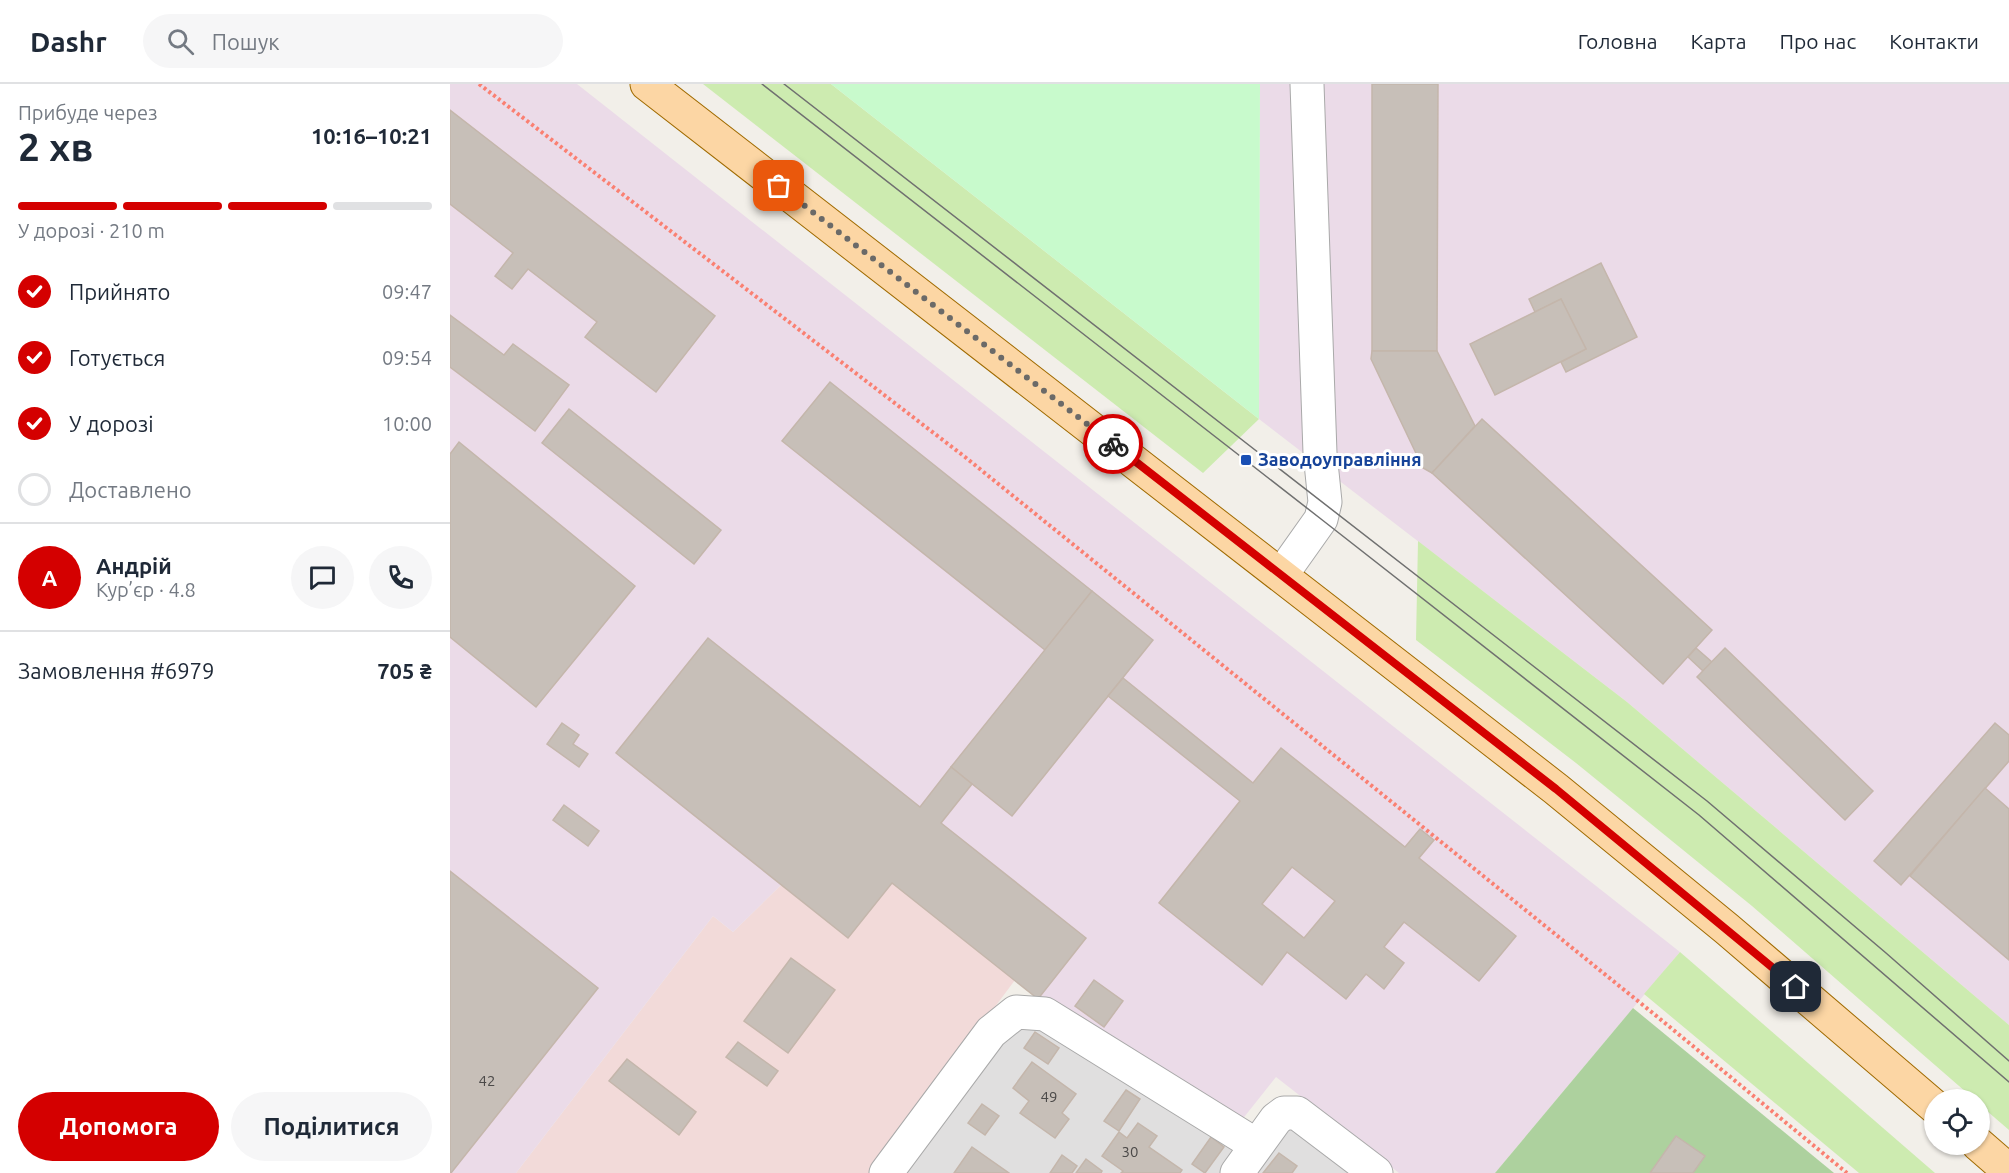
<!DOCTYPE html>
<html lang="uk">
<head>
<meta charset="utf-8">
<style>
	:root { --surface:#fff; --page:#f6f6f7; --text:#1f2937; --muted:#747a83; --line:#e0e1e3; --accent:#d40000 }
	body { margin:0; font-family:Ubuntu,sans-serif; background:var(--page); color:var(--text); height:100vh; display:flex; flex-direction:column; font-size:22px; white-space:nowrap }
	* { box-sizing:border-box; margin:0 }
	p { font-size:20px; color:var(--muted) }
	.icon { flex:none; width:33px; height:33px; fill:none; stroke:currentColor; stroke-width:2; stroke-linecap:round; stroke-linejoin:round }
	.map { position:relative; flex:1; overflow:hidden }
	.side { display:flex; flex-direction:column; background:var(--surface); width:450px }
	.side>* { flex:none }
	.controls { position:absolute; left:1474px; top:1005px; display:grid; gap:12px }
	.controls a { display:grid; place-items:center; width:66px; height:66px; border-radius:50%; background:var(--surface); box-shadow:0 2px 4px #0004; font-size:30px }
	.pin { position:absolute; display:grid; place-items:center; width:51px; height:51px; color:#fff; margin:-26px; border-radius:12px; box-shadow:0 3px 9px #0006 }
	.courier { position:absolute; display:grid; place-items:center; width:60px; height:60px; margin:-30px; border:4px solid #d40000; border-radius:50%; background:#fff; color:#222; box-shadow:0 2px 8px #0007 }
	.head em { font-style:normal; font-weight:600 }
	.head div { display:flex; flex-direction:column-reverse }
	.head { display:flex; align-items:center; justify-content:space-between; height:102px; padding:0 18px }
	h1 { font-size:39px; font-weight:600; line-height:45px }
	.bar { display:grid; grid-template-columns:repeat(4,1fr); gap:9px 6px; align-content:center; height:72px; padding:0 18px }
	.bar i { height:8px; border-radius:4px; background:var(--line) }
	.bar .selected { background:var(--accent) }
	.bar p { grid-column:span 4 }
	.line { display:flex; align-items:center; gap:15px; padding:0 18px; border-top:2px solid var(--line) }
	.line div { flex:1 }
	.round { display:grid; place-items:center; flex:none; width:63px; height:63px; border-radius:32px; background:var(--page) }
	ol { padding:0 18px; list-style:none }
	li { display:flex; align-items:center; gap:18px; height:66px }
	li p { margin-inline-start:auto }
	li .icon { padding:6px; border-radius:50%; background:var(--accent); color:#fff; stroke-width:4 }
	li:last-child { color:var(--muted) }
	li i { width:33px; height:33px; border:3px solid var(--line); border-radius:50% }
	.cta { display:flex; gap:12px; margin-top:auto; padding:12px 18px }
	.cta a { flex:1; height:69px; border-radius:36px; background:var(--accent); color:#fff; font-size:24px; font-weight:600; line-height:69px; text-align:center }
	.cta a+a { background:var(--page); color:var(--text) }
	header { display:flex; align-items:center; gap:36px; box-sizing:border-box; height:84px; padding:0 30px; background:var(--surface); border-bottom:2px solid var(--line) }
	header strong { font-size:28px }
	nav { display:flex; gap:33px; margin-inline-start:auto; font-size:21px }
	.search { width:420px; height:54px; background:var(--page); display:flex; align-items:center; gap:15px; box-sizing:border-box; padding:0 21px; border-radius:33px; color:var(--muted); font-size:22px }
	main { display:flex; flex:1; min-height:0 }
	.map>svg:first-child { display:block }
</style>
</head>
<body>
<header>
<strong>Dashr</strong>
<div class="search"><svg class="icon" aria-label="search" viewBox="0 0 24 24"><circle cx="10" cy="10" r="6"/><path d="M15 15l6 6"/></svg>Пошук</div>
<nav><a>Головна</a><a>Карта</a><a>Про нас</a><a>Контакти</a></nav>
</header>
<main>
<section class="side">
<div class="head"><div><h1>2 хв</h1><p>Прибуде через</p></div><em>10:16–10:21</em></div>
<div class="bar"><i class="selected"></i><i class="selected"></i><i class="selected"></i><i></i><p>У дорозі · 210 m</p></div>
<ol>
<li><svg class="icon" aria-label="check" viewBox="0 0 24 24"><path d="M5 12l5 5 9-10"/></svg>Прийнято<p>09:47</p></li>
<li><svg class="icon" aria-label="check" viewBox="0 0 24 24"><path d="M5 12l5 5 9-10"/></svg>Готується<p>09:54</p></li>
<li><svg class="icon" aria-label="check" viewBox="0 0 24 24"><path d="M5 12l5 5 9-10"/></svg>У дорозі<p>10:00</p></li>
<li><i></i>Доставлено</li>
</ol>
<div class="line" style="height:108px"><b class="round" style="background:var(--accent);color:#fff">А</b><div><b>Андрій</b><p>Кур’єр · 4.8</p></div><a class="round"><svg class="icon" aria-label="chat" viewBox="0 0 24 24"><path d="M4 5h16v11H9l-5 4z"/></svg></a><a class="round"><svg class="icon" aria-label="phone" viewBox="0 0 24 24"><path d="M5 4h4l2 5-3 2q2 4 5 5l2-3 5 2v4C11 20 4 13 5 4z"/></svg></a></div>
<div class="line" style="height:78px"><div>Замовлення #6979</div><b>705 ₴</b></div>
<div class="cta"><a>Допомога</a><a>Поділитися</a></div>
</section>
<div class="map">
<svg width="1559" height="1089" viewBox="0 0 1559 1089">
	<rect width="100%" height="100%" fill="#f2efe9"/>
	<path fill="#e0dfdf" d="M587,936L782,1055L843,1037L909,1089H449L550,950Z"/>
	<path fill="#f2dad9" d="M442,799L565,896L421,1089H66L263,832L283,848L331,801L398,854Z"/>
	<g fill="#ebdbe8">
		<path d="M0,0H127L1230,868L1045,1089H949L826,993L791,1037L588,915L443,799L398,854L331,801L283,848L263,832L66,1089H0Z"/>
		<path d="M810,0H1559V941L1177,618L809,335Z"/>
	</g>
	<g fill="#cdebb0">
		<path d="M253,0H381L809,335L753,389Z"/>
		<path d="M968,457L1177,618L1559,941V1046L1530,1021V1016L1524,1015L1302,822L1126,679L966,556Z"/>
		<path d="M1230,868L1485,1089H1409L1194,910Z"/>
	</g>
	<path fill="#add19e" d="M1183,924L1384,1089H1045Z"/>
	<path fill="#c8facc" d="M381,0H810L809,335Z"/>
	<g fill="#c7bfb8" stroke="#c4b6ab" stroke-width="1.5" fill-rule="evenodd">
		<path d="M922,0H988L987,267H922Z"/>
		<path d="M0,26L265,232L206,308L135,253L147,238L78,185L62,205L45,192L63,169L0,120Z"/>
		<path d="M1151,179L1187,253L1116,288L1111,278L1136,265L1111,215L1085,228L1079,215Z"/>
		<path d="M1111,215L1136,265L1045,311L1020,260Z"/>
		<path d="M0,231L54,271L63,260L119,301L85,347L0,283Z"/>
		<path d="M922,267H987L1025,342L982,389L973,384L921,275Z"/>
		<path d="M380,298L642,507L595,566L332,357Z"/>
		<path d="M119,325L271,446L244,480L92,359Z"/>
		<path d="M1032,335L1262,546L1213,600L982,389Z"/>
		<path d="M9,358L185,502L86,623L0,553V370Z"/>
		<path d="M642,507L703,556L562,732L501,683Z"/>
		<path d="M258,554L470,723L501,683L522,700L491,739L636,854L588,915L442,799L398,854L166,669Z"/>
		<path d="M1246,564L1262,578L1253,587L1238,573Z"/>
		<path d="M1275,564L1423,707L1395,736L1247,593Z"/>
		<path d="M673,594L803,699L831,664L955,763L970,745L984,756L969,774L1066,852L1029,897L954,838L934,863L954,879L934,905L916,890L896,915L837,868L812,901L709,819L790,717L658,612ZM842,783L885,817L854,854L812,820Z"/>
		<path d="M112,639L129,651L123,660L138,670L129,683L97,660Z"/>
		<path d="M1545,639L1559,651V677L1451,801L1424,777Z"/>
		<path d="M1535,704L1559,725V876L1460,792Z"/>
		<path d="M114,721L149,747L138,762L103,736Z"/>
		<path d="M0,787L148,904L1,1089H0Z"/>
		<path d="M341,874L385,906L338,969L294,937Z"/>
		<path d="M644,896L673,917L654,943L625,922Z"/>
		<path d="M585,948L609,964L598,980L574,964Z"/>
		<path d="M288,958L328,987L317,1002L276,973Z"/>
		<path d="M177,975L246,1028L229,1051L159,997Z"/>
		<path d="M582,978L626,1010L612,1029L619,1035L605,1054L570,1029L579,1017L563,1004Z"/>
		<path d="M676,1006L690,1015L669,1047L654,1037Z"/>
		<path d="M532,1020L549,1032L535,1051L518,1039Z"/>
		<path d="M688,1039L707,1052L699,1063L732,1086L730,1089H671L673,1087L652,1072L669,1048L677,1054Z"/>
		<path d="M1226,1052L1255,1072L1243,1089H1200Z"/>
		<path d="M761,1053L774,1063L755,1089L742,1080Z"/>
		<path d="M522,1063L559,1089H504Z"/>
		<path d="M829,1069L847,1082L842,1089H813Z"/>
		<path d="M612,1071L627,1082L622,1089H600Z"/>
		<path d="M636,1075L652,1087L651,1089H626Z"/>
	</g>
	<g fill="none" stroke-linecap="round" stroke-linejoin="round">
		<defs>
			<g id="minor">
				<path d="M832,490L871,435L875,418L870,369L857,0"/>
				<path d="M436,1089L541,948L566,928L595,930L806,1061"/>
				<path d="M787,1089L826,1035L834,1029H847L926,1089"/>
			</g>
			<g id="major">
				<path d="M197,0L1106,705L1277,845L1485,1023"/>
				<path d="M1528,1060L1559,1087"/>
			</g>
		</defs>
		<use href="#minor" stroke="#a9a9a9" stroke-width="35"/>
		<use href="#major" stroke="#a06b00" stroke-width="35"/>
		<path stroke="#fa8072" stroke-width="4" stroke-dasharray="3 3" stroke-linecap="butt" d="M29,0L515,373L1204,930L1397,1089"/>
		<use href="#minor" stroke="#fff" stroke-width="33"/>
		<use href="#major" stroke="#fcd6a4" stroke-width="33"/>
		<g stroke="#707070" stroke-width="1.5">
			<path d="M312,0L871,435L1249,731L1559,998"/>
			<path d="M334,0L1257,717L1436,869L1559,977"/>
		</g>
	</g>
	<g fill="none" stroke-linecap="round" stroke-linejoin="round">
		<path stroke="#6b6a68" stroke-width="6" stroke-dasharray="0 10.8" d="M329,102L663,360"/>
		<path stroke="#d40000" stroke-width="8" d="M663,360L1106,705L1346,903"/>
	</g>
	<rect fill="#1a4fb4" stroke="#fff" stroke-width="2" x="790" y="370" width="12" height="12" rx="3"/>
	<g text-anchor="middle" stroke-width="6" stroke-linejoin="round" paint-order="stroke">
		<g font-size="15" fill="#4b4948">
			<text x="37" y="1002">42</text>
			<text x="599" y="1018">49</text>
			<text x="680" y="1073">30</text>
		</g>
		<g font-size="18" font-weight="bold" fill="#164399" stroke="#fff" text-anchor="start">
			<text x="808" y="382">Заводоуправління</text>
		</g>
	</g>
</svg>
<div class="controls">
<a><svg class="icon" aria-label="locate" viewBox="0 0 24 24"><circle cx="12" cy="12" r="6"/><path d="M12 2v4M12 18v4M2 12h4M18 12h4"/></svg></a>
</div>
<div class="pin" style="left:329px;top:102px;background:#ea580c"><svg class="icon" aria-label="bag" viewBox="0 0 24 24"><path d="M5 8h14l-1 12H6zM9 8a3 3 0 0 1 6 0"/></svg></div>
<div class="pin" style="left:1346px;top:903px;background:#1f2937"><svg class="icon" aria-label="home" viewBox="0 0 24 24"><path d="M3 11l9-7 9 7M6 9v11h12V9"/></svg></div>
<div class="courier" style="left:663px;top:360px"><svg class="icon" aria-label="bike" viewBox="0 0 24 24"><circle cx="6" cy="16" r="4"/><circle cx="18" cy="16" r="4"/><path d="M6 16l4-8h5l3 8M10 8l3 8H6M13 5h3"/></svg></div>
</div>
</main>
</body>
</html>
